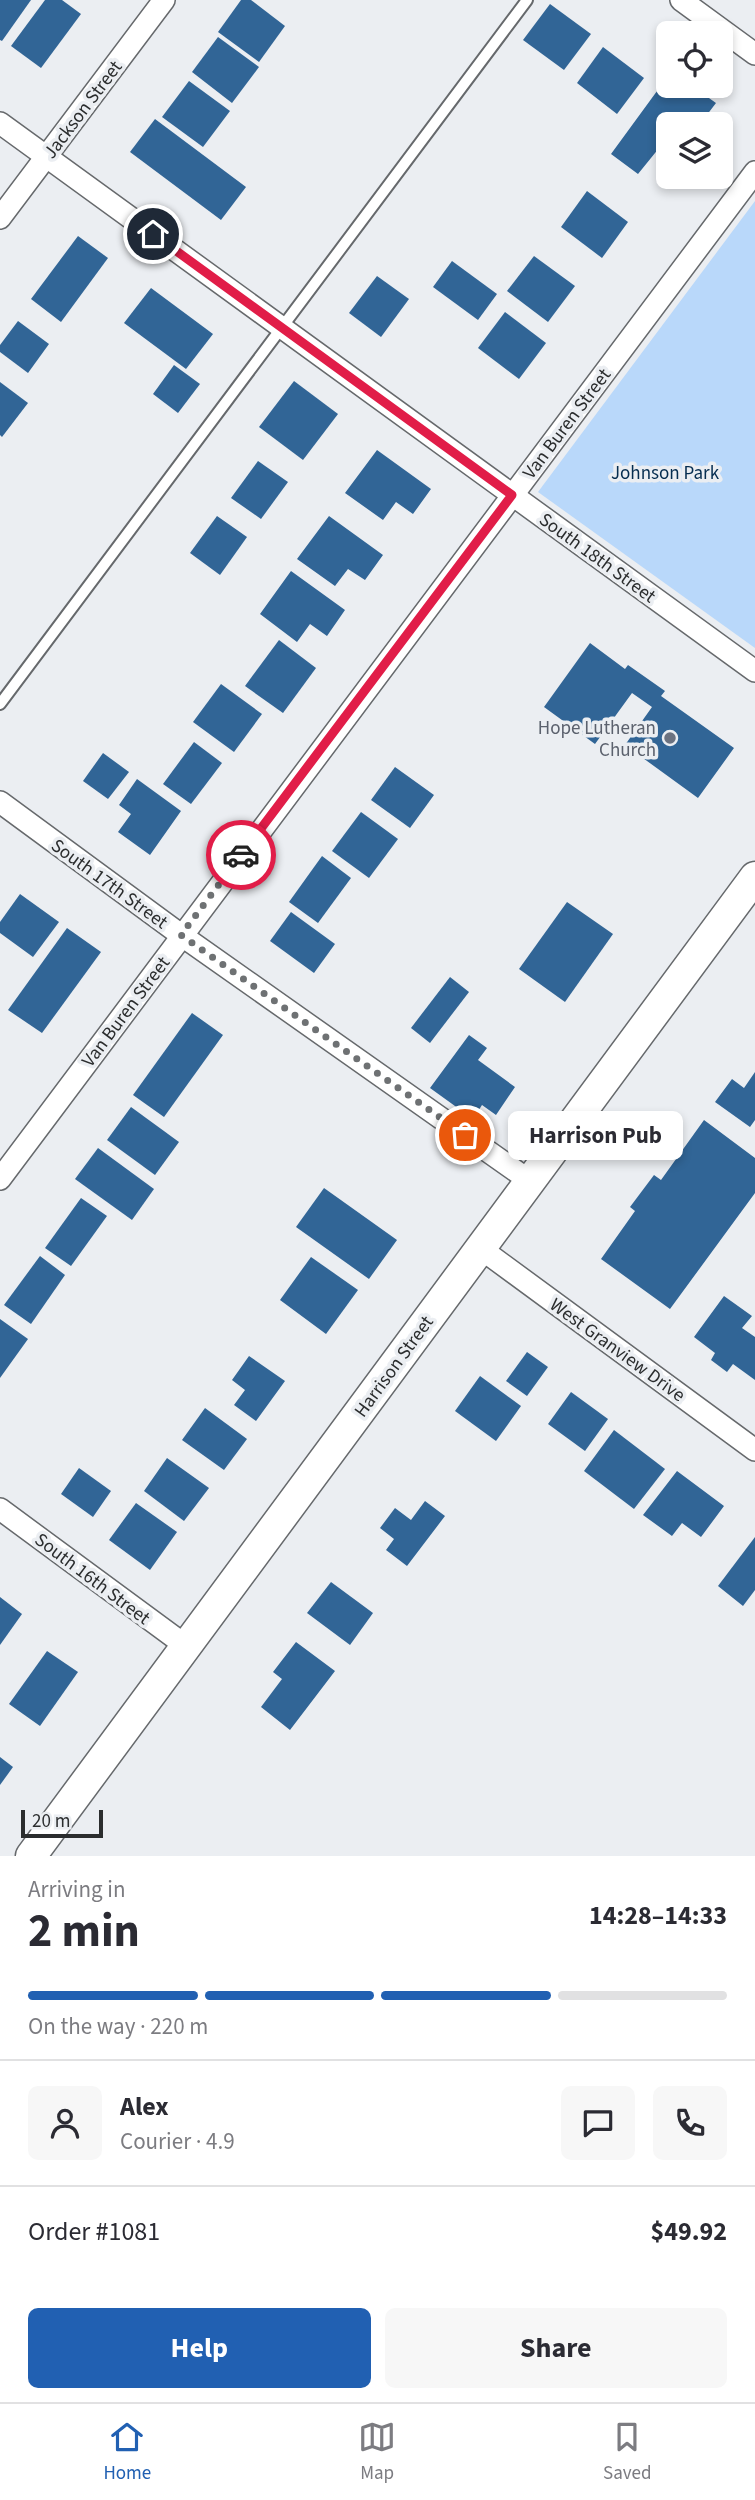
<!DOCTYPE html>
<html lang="en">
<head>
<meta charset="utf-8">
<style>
	:root { --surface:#fff; --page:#f7f7f7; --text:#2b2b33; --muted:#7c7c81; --line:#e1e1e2; --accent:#2160b2 }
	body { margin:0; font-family:"Source Sans 3",sans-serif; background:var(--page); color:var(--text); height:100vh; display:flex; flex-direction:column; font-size:26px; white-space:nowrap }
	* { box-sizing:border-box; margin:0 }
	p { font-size:23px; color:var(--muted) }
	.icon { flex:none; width:38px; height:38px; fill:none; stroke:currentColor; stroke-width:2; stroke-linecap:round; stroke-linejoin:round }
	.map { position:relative; height:1856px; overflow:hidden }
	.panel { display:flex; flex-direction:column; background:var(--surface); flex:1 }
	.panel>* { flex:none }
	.tools { position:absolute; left:656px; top:21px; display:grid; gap:14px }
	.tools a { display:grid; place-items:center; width:77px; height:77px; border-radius:10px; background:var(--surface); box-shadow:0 4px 10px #0003; font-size:35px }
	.scale { position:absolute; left:21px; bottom:18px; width:82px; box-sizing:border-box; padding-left:7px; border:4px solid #2b2d2e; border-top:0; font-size:19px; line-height:24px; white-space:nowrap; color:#2b2d2e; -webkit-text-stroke:5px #ebeef2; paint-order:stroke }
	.pin { position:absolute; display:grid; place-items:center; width:60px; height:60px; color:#fff; margin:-30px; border:4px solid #fff; border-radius:50%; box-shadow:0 2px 7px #0007 }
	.courier { position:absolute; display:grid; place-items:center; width:70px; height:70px; margin:-35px; border:5px solid #e11d48; border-radius:50%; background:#fff; color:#222; box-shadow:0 2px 9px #0007 }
	.bubble { position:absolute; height:49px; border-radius:10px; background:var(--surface); box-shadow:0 4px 10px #0003; font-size:23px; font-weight:700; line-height:49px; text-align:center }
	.head em { font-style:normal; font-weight:700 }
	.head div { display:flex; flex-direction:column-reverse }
	.head { display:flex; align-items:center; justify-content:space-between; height:119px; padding:0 28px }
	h1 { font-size:46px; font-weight:700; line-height:52px }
	.bar { display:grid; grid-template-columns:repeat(4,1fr); gap:10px 7px; align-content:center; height:84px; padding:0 28px }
	.bar i { height:9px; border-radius:5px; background:var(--line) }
	.bar .active { background:var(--accent) }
	.bar p { grid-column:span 4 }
	.line { display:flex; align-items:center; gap:18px; padding:0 28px; border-top:2px solid var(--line) }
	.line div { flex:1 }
	.round { display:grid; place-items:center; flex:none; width:74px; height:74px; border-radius:10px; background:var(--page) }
	.button { display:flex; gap:14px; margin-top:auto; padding:14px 28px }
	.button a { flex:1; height:80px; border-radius:10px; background:var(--accent); color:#fff; font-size:28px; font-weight:700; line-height:80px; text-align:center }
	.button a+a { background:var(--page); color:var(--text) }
	.tabs { display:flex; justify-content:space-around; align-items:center; height:98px; border-top:2px solid var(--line); background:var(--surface); font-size:19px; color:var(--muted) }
	.tabs a { display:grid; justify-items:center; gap:4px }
	.tabs .active { color:var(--accent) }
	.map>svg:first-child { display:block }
</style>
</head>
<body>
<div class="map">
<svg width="755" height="1856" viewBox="0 0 755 1856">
	<rect width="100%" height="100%" fill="#ebeef2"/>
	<path fill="#b9d8fa" d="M755,201V648L538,492Z"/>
	<g fill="#316596">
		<path d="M0,0H31L2,41L0,40Z"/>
		<path d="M45,0H62L81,14L41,68L11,46Z"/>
		<path d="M241,0H251L285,26L259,62L218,32Z"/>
		<path d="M550,4L591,34L564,70L523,40Z"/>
		<path d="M218,37L259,67L232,103L192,72Z"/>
		<path d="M603,47L644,78L617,114L577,83Z"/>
		<path d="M668,76V86H692L716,103L700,124H668V137L638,174L611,154Z"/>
		<path d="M189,81L230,111L203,147L162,117Z"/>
		<path d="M155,119L246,187L221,220L130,152Z"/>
		<path d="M587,191L628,222L602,258L561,227Z"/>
		<path d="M78,236L108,258L61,322L31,299Z"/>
		<path d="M534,256L575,286L548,322L507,291Z"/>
		<path d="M452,261L497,294L478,320L433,287Z"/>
		<path d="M377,276L409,299L381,337L349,313Z"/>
		<path d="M151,288L213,334L186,369L124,323Z"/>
		<path d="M505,312L546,343L519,379L478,348Z"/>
		<path d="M18,321L49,344L28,373L0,352V345Z"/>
		<path d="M174,365L200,384L178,413L153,394Z"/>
		<path d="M294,381L338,414L303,460L259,427Z"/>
		<path d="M0,382L28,403L2,437L0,435Z"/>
		<path d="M377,450L431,489L413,514L396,502L383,520L345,493Z"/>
		<path d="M258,461L288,482L261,519L231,498Z"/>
		<path d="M217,516L247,537L220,575L190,553Z"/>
		<path d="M329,516L383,555L365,580L348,569L335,586L297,559Z"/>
		<path d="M291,571L345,610L327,636L310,624L297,642L260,614Z"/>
		<path d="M279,640L316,668L283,713L245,686Z"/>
		<path d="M590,643L625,669L628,665L665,691L661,696L734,748L698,798L625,745L652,707L632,693L595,744L544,707Z"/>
		<path d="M221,684L262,714L234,752L193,722Z"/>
		<path d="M194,742L222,763L191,804L163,784Z"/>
		<path d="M103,753L129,772L108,799L83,781Z"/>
		<path d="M395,767L434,795L410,828L371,800Z"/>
		<path d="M137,779L181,811L150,855L118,832L131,814L119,805Z"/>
		<path d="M361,812L398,839L369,878L332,851Z"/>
		<path d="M322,856L351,878L318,923L289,902Z"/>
		<path d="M20,894L59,922L33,957L0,933V922Z"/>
		<path d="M567,902L613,934L565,1002L519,969Z"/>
		<path d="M291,912L335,944L314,973L270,941Z"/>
		<path d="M67,928L101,952L42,1033L8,1010Z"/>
		<path d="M450,977L469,992L430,1043L411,1028Z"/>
		<path d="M192,1013L223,1035L164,1117L133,1095Z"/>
		<path d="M469,1035L487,1048L478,1060L515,1087L496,1115L482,1105L473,1119L430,1088Z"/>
		<path d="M755,1072V1120L750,1127L715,1102L732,1079L744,1088Z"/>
		<path d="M131,1107L179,1142L155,1175L107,1140Z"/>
		<path d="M704,1120L755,1158V1193L670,1309L601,1259L635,1211L630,1207L654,1175L661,1180Z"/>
		<path d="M98,1148L154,1189L132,1220L75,1179Z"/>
		<path d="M324,1188L397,1240L369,1279L296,1227Z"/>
		<path d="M81,1198L107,1216L71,1266L45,1248Z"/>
		<path d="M40,1256L65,1275L31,1324L4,1305Z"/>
		<path d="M311,1257L358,1290L326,1334L280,1300Z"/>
		<path d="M724,1296L752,1316L742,1328L755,1337V1380L733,1364L727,1372L711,1360L715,1353L694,1337Z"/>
		<path d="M0,1319L28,1339L0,1378Z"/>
		<path d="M527,1352L548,1367L527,1396L506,1381Z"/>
		<path d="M249,1356L285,1381L256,1421L234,1405L245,1390L232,1380Z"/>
		<path d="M480,1376L521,1406L496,1441L455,1411Z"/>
		<path d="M571,1392L608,1419L585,1451L548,1424Z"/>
		<path d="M205,1408L247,1439L224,1470L182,1440Z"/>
		<path d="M614,1430L665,1469L634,1509L584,1471Z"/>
		<path d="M167,1458L209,1488L184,1521L144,1491Z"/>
		<path d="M79,1468L111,1491L93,1517L61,1494Z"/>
		<path d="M677,1471L724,1506L701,1537L682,1523L672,1536L643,1515Z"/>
		<path d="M425,1501L445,1516L407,1566L386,1550L394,1539L380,1528L395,1508L411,1520Z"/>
		<path d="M136,1503L177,1532L150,1570L109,1540Z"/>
		<path d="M755,1537V1590L743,1606L718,1586Z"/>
		<path d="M331,1582L373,1613L350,1645L307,1613Z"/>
		<path d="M0,1597L22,1614L0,1645Z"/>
		<path d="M296,1642L335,1671L290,1730L261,1707L282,1679L273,1672Z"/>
		<path d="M47,1651L78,1672L40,1726L9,1704Z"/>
		<path d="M0,1757L13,1767L0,1785Z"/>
	</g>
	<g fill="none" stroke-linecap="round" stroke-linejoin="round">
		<defs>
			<path id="lane" d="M0,704L527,0"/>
			<g id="street">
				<path d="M681,0L755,54"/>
				<path d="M0,123L755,671"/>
				<path d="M0,218L164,0"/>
				<path d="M0,802L181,935L530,1181"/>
				<path d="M0,1179L755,172"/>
				<path d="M480,1248L755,1450"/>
				<path d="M0,1509L186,1646"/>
			</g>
			<path id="secondary" d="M31,1856L755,877"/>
		</defs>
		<use href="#lane" stroke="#66696c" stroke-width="14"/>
		<use href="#street" stroke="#66696c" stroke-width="24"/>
		<use href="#secondary" stroke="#66696c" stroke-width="33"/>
		<use href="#lane" stroke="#fff" stroke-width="10"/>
		<use href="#street" stroke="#fff" stroke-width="21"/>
		<use href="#secondary" stroke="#fff" stroke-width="30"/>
	</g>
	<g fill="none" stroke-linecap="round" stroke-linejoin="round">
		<path stroke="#6e7173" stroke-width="7" stroke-dasharray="0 12.6" d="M241,855L181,935L465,1135"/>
		<path stroke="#e11d48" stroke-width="9" d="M153,234L512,495L241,855"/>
	</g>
	<circle fill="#6b7280" stroke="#ebeef2" stroke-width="2.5" cx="670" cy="738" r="7"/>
	<g text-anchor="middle" stroke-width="7" stroke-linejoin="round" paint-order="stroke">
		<g font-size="19" fill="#2b2d2e" stroke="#ebeef2">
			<text transform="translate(82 109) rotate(-53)" y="7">Jackson Street</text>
			<text transform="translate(566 423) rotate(-53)" y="7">Van Buren Street</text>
			<text transform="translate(598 557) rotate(36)" y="7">South 18th Street</text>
			<text transform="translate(110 883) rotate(36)" y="7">South 17th Street</text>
			<text transform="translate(125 1011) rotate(-53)" y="7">Van Buren Street</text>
			<text transform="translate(618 1349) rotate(36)" y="7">West Granview Drive</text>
			<text transform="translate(393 1366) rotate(-54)" y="7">Harrison Street</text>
			<text transform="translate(93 1578) rotate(37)" y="7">South 16th Street</text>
		</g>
		<g font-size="19" fill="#052d50" stroke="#ebeef2">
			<text x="665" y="479">Johnson Park</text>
		</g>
		<g font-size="19" fill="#5b616d" stroke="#ebeef2" text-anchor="end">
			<text x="656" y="734">Hope Lutheran<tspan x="656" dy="22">Church</tspan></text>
		</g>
	</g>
</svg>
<div class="tools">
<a><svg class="icon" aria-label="locate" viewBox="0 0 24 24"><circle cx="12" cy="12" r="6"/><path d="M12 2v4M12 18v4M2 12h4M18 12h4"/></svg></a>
<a><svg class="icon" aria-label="layers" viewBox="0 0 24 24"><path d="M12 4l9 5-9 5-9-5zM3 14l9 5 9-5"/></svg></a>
</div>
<div class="scale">20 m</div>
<div class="pin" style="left:465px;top:1135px;background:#ea580c"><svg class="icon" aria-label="bag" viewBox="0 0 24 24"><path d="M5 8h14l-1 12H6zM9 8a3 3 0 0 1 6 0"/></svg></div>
<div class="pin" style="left:153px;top:234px;background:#1f2937"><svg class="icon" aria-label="home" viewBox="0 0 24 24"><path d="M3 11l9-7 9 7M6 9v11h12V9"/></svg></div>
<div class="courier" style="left:241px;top:855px"><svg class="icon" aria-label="car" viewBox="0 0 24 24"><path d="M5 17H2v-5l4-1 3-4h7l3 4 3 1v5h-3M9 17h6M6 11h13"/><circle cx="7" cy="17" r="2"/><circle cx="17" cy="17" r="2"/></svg></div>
<div class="bubble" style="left:508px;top:1111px;width:175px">Harrison Pub</div>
</div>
<section class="panel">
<div class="head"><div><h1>2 min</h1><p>Arriving in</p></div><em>14:28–14:33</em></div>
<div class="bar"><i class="active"></i><i class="active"></i><i class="active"></i><i></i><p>On the way · 220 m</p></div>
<div class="line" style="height:126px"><a class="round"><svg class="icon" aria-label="person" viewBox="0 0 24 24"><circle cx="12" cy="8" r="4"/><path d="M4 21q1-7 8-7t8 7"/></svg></a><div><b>Alex</b><p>Courier · 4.9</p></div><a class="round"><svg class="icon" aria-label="chat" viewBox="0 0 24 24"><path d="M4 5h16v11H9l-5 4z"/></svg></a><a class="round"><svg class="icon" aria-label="phone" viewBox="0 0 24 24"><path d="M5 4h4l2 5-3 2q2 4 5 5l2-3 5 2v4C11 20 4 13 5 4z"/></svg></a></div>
<div class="line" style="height:91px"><div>Order #1081</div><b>$49.92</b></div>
<div class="button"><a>Help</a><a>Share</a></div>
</section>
<nav class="tabs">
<a class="active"><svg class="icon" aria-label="home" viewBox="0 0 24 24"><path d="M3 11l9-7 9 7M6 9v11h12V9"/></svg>Home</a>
<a><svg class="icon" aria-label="map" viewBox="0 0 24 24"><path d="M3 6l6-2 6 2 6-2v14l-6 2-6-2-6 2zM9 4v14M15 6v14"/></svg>Map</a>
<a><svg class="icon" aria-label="saved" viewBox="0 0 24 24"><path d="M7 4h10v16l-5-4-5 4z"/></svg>Saved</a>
</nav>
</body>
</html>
